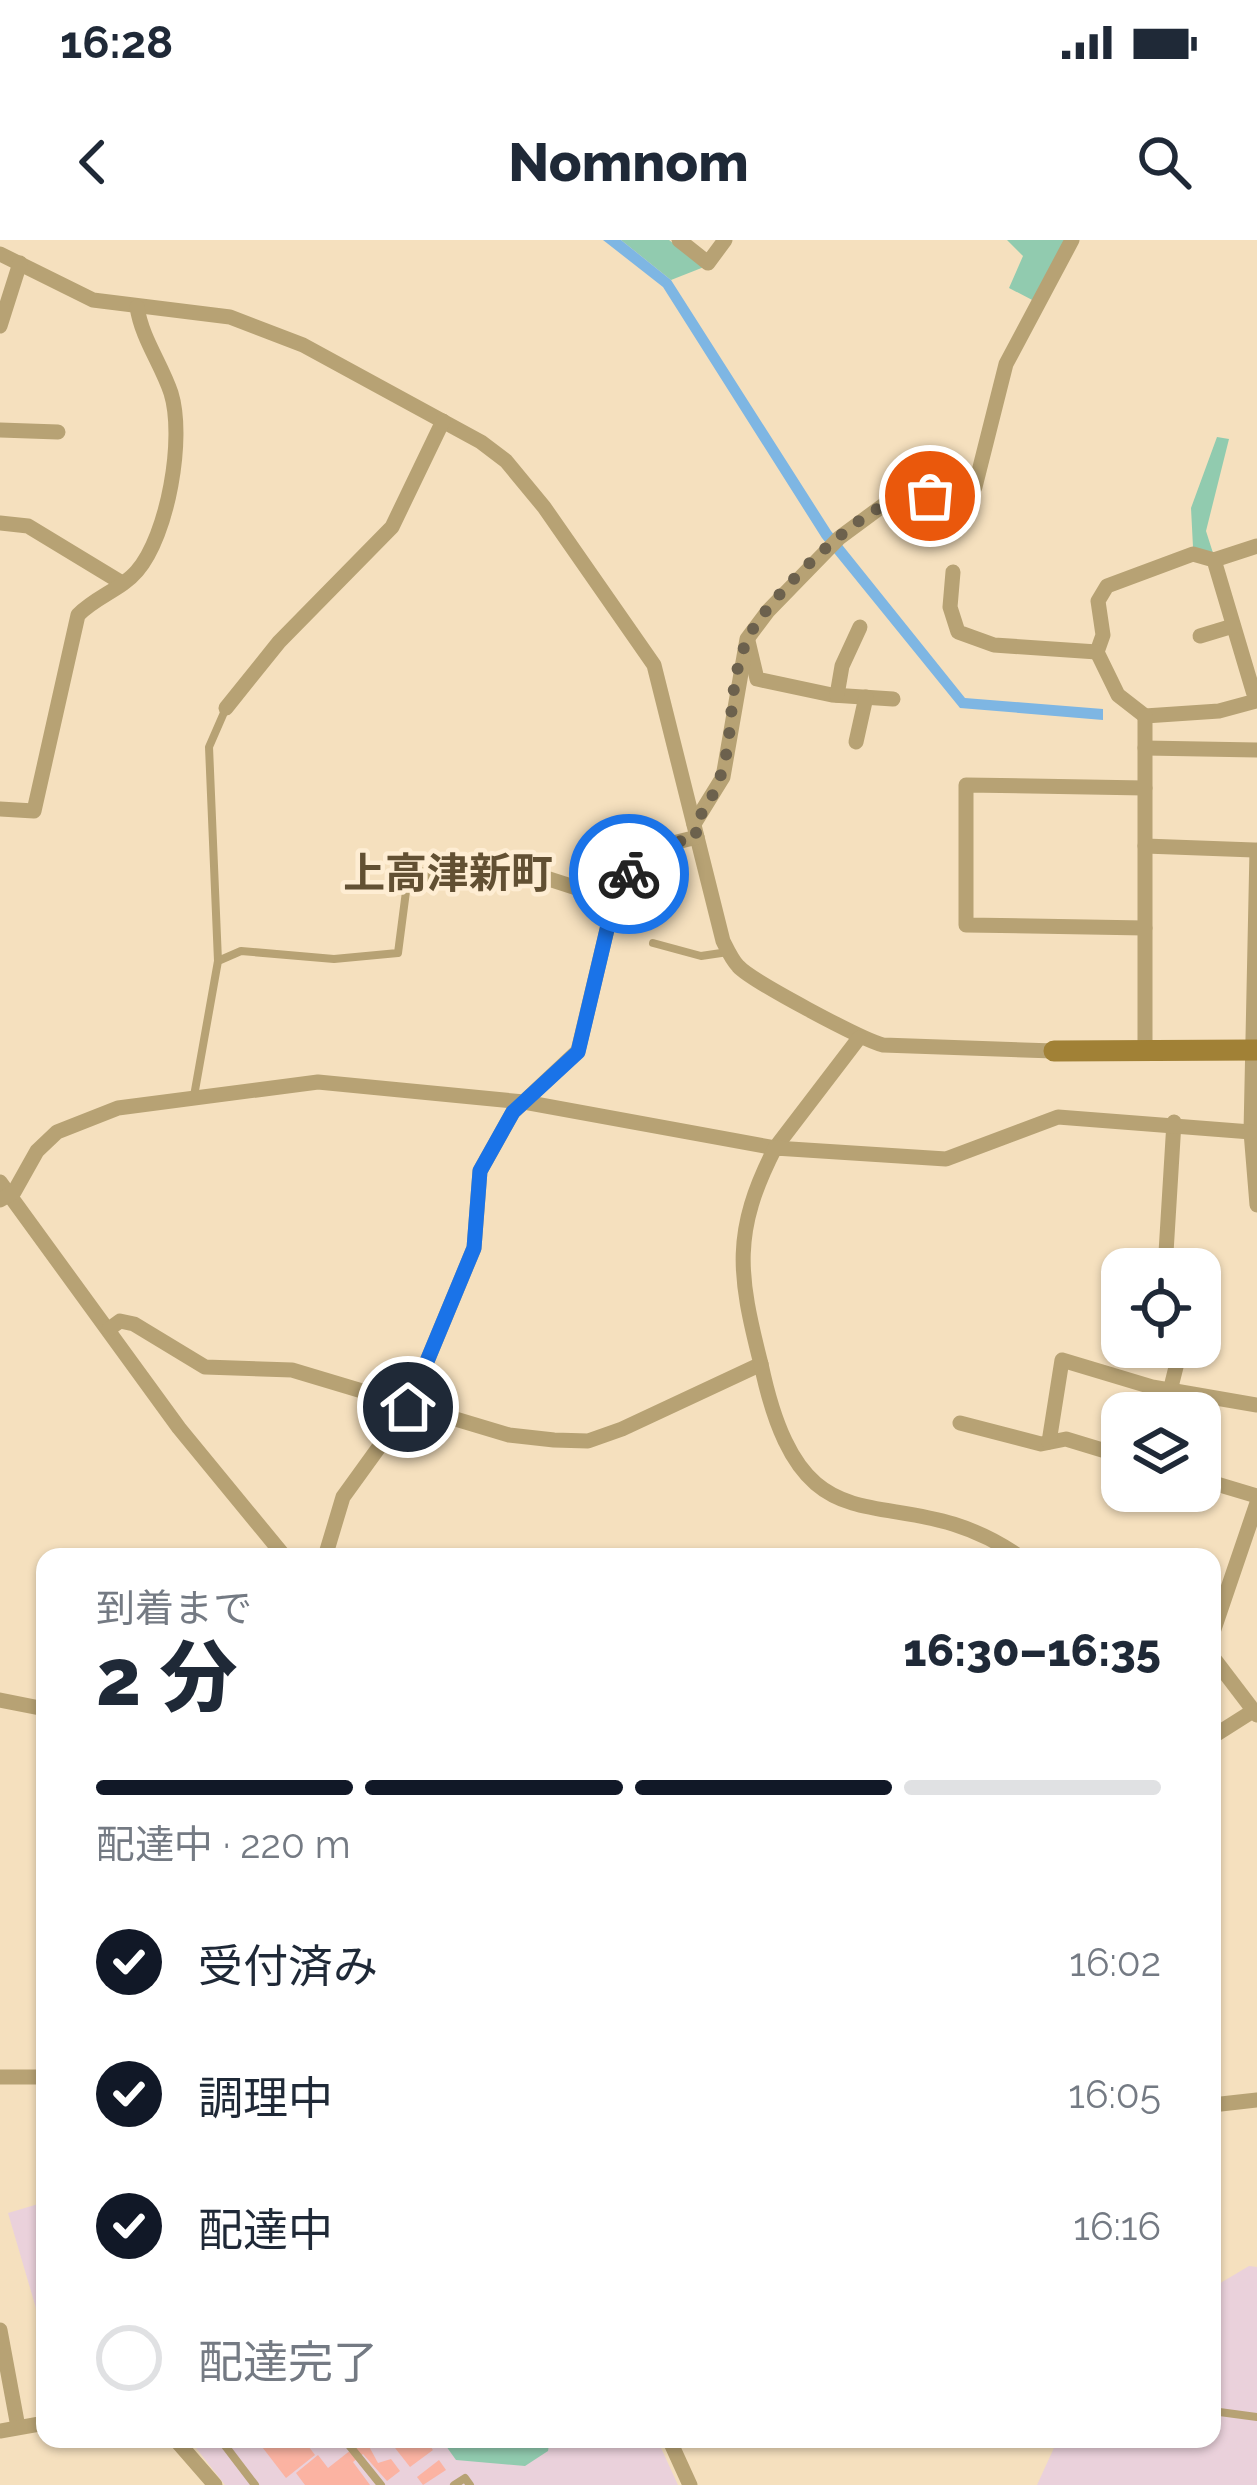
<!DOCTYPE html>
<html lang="ja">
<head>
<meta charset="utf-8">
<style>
	:root { --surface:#fff; --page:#f2f2f3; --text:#1f2937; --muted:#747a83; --line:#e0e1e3; --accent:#111827 }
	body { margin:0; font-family:Raleway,"Noto Sans JP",sans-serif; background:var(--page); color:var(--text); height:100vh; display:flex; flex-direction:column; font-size:45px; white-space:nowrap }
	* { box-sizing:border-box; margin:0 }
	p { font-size:39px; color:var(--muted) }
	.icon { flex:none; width:66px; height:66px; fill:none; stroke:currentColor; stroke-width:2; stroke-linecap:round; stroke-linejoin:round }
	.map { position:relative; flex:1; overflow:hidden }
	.side { position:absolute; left:36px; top:1308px; width:1185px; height:900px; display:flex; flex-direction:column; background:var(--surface); border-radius:24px; box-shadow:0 3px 9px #0004 }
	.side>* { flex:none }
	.tools { position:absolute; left:1101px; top:1008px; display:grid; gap:24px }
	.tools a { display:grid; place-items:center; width:120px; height:120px; border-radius:24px; background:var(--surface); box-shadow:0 3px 9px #0004; font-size:60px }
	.pin { position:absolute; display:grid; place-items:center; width:102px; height:102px; color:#fff; margin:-51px; border:6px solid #fff; border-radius:50%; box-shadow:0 3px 12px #0007 }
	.courier { position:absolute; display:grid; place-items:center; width:120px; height:120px; margin:-60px; border:9px solid #1a73e8; border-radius:50%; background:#fff; color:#222; box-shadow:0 3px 15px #0007 }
	.head em { font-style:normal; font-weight:800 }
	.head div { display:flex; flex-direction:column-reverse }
	.head { display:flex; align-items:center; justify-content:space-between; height:204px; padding:0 60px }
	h1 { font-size:78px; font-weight:800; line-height:90px }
	.bar { display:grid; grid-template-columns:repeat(4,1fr); gap:18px 12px; align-content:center; height:144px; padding:0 60px }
	.bar i { height:15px; border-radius:9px; background:var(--line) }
	.bar .active { background:var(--accent) }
	.bar p { grid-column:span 4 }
	ol { padding:0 60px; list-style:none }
	li { display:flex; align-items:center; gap:36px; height:132px }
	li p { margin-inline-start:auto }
	li .icon { padding:12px; border-radius:50%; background:var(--accent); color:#fff; stroke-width:4 }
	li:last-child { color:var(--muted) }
	li i { width:66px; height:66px; border:6px solid var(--line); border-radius:50% }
	.status { display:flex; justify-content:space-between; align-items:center; height:84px; padding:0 60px; background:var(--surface); direction:ltr }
	.status svg { height:33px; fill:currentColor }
	header { display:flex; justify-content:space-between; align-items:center; height:156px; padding:0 60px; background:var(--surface); font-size:54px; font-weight:800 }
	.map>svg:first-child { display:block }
</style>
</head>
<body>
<div class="status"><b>16:28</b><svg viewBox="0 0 49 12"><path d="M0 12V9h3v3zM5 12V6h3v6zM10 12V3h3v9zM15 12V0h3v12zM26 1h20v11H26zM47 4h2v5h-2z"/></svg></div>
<header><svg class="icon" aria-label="back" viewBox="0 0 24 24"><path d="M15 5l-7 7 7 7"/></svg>Nomnom<svg class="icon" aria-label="search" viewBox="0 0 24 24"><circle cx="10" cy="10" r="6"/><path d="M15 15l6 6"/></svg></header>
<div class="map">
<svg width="1257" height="2245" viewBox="0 0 1257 2245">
	<rect width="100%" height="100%" fill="#f5e0be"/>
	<g fill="#ead1db">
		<path d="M45,1962V2099L8,1973Z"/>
		<path d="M1249,2026L1257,2027V2245H1037L1058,2199H1212V2048Z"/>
		<path d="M189,2199H657L678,2245H225Z"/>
	</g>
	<g fill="#91cbaf">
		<path d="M621,0H669L704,27L671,40Z"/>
		<path d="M1007,0H1067L1038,63L1009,48L1023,16Z"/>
		<path d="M1217,197L1229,199L1206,291L1213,313L1193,307L1191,268Z"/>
		<path d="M441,2199H550L548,2211L525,2226L456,2220Z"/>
	</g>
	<path fill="#7eb6e3" d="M603,0H621L671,40L831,291L965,458L1103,469V480L960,468L822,298L663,47Z"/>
	<g fill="#fbb3a2">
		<path d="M256,2199H303L315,2215L286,2238Z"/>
		<path d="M350,2199H365L378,2223L391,2219L400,2231L387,2241L363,2214L353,2222L370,2245H305L296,2233L318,2215L328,2228L356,2206Z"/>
		<path d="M388,2199H425L433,2210L410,2227Z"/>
		<path d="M439,2220L446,2230L423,2245L417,2237Z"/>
	</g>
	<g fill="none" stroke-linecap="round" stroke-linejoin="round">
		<g stroke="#b7a274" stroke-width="8">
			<path d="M653,703L701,716L728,712"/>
			<path d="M218,721L209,507L226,468"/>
			<path d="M194,856L218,721L241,711L334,719L398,713L408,636"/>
			<path d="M1212,2171L1257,2177"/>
			<path d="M220,2199L255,2245"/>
			<path d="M344,2199L381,2245"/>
			<path d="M454,2245L465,2238L470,2245"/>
		</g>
		<g stroke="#b7a274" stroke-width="15">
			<path d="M679,0L708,23L725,0"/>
			<path d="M0,14L93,60L230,77L303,105L481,202L506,221L544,267L654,425L723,701C727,709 732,720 738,726C751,741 863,800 883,805L1054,811"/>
			<path d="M0,86L20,23"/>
			<path d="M0,190L58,192"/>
			<path d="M0,283L28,286L122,343"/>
			<path d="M1214,320L1256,461L1219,471L1145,476L1118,455L1097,412L1103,395L1098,361L1107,346L1193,314L1214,320L1257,306"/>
			<path d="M953,332L950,367L958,392L994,405L1097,412"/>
			<path d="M1200,396L1233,386"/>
			<path d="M748,401L757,439L832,455L893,459"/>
			<path d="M837,455L842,426L860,387"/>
			<path d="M226,468L279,402L392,287L443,181"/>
			<path d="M856,502L866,457"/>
			<path d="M1145,508L1257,510"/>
			<path d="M0,569L34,571L78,375C95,357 122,349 137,331C168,295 185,198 171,153C161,123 142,99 137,67"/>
			<path d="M694,584L723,537L747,399L768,371L839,298L885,264L975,247L1006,124L1072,0"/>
			<path d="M1145,606L1254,610"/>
			<path d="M1257,610L1251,892L1257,965"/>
			<path d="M408,636L518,629L614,660"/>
			<path d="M1145,688L966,685V545L1145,548"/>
			<path d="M1145,811V476"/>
			<path d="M0,942L179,1188L285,1317"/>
			<path d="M0,960L14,952L37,911L57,892L118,868L318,842L524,862L775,908L859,798"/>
			<path d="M1165,1029L1174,882"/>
			<path d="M109,1089L120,1081L134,1084L205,1127L292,1130L509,1195L554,1200L588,1201L622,1189L761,1124C738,1034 732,992 775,908L946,919L1058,877L1251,892"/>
			<path d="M761,1124C805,1332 894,1228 1020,1317"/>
			<path d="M1170,1151L1181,1107"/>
			<path d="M960,1183L1041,1204L1066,1199L1122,1216"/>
			<path d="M1049,1202L1062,1120L1152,1147L1257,1165"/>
			<path d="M1200,1239L1257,1256"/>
			<path d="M325,1317L343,1257L408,1167L474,1008L480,931L513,872L578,811L614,660L645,610L697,597"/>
			<path d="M1212,1395L1257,1263"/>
			<path d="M1212,1416L1257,1475"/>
			<path d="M0,1460L45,1469"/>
			<path d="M1212,1497L1253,1471"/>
			<path d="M0,1837H45"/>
			<path d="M1212,1865L1257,1860"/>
			<path d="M0,2090L18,2187"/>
			<path d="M0,2191L45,2183"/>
			<path d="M175,2199L215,2245"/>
			<path d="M669,2199L690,2245"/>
		</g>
		<path stroke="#a18136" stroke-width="21" d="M1054,811L1257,810"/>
	</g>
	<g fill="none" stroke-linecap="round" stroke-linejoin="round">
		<path stroke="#6c614d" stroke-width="12" stroke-dasharray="0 21.6" d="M629,634L646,610L697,597L694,584C746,518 719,465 747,400C764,362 847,282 885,265C898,259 916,258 930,256"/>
		<path stroke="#1a73e8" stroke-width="15" d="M408,1167L474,1008L480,931L513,872L578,812L614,660L629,634"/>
	</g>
	<g text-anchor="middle" stroke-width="9" stroke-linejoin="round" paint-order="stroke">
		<g font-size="42" font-weight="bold" fill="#625033" stroke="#feedd3">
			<text x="448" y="648">上高津新町</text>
		</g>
	</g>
</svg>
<div class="tools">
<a><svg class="icon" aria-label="locate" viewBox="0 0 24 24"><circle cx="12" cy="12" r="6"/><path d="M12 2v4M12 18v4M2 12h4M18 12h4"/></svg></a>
<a><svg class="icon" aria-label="layers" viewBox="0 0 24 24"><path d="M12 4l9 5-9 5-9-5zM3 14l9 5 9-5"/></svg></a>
</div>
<div class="pin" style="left:930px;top:256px;background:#ea580c"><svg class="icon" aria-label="bag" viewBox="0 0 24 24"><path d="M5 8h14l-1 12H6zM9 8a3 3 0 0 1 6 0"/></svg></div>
<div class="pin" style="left:408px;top:1167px;background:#1f2937"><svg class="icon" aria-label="home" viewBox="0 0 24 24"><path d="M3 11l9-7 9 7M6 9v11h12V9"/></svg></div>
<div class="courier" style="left:629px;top:634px"><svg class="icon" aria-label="bike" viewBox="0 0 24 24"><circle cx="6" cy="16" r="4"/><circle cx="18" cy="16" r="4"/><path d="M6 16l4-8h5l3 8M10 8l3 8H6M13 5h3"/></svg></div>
<section class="side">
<div class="head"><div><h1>2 分</h1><p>到着まで</p></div><em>16:30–16:35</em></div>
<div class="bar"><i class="active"></i><i class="active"></i><i class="active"></i><i></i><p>配達中 · 220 m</p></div>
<ol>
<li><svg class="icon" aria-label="check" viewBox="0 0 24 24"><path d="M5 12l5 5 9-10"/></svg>受付済み<p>16:02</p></li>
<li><svg class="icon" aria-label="check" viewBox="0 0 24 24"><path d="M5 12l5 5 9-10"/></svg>調理中<p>16:05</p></li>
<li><svg class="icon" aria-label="check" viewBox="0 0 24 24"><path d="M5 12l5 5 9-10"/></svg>配達中<p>16:16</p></li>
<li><i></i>配達完了</li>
</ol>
</section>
</div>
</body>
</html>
